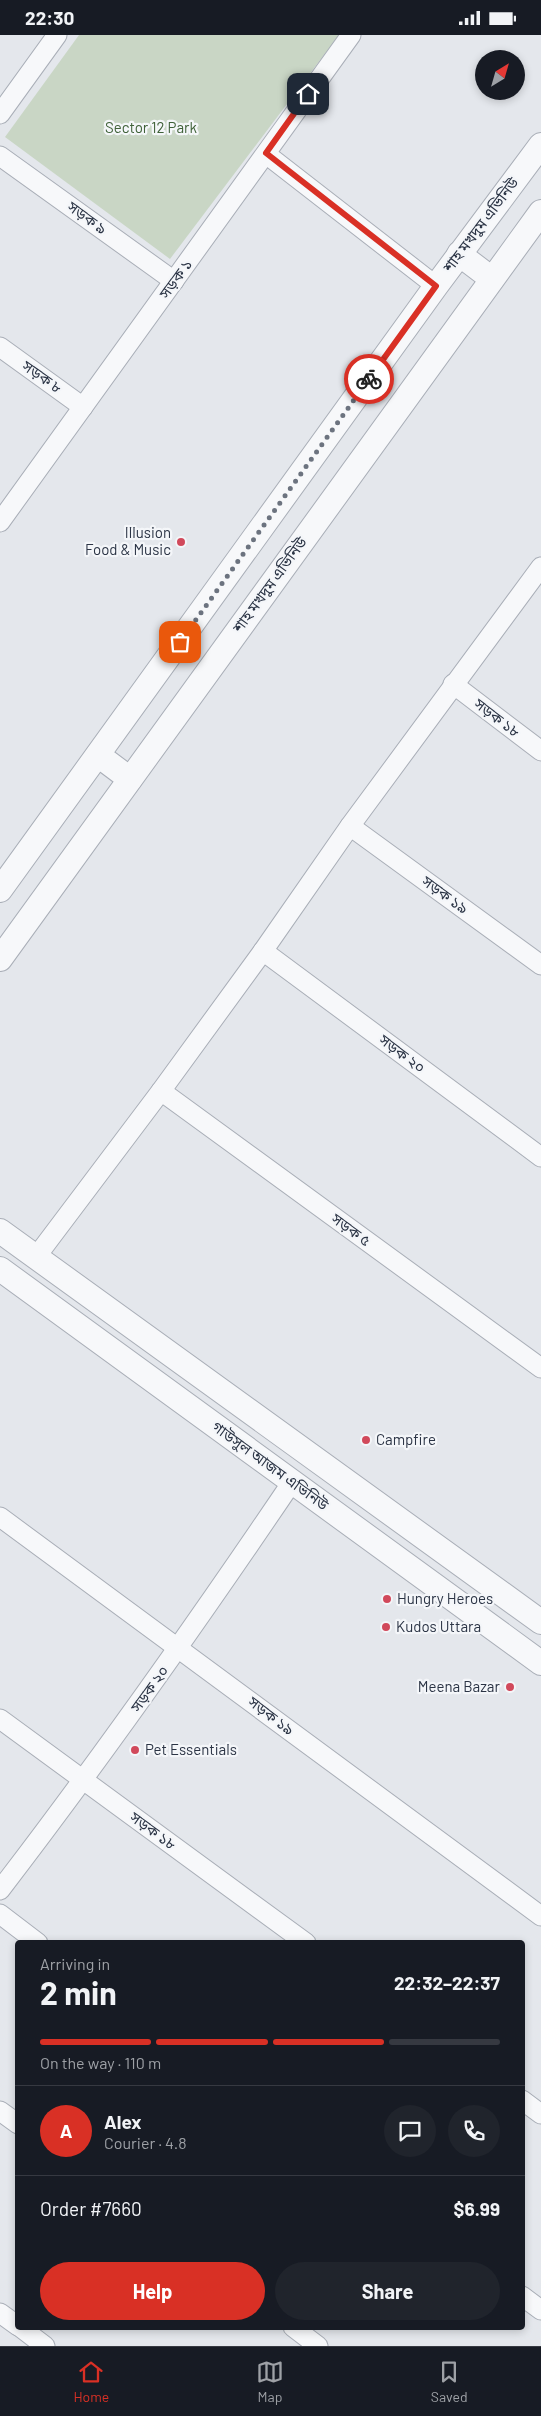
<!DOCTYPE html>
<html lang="en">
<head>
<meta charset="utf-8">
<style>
	:root { --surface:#171b24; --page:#20242c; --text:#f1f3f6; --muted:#9ea1a6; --line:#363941; --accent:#d93025 }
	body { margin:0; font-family:Barlow,"Noto Sans Bengali",sans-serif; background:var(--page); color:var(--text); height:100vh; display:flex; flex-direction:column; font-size:19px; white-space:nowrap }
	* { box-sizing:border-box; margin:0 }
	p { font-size:16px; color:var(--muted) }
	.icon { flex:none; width:28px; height:28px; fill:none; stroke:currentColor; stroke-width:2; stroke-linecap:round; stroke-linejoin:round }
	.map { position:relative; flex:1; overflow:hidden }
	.side { position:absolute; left:15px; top:1905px; width:510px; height:390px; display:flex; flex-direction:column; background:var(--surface); border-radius:5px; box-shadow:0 2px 8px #0003 }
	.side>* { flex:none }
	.needle { width:32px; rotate:37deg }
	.fabs { position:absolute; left:475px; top:15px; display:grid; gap:10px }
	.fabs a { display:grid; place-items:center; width:50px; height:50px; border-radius:50%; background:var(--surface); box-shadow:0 2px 8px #0003; font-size:25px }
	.pin { position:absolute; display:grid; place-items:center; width:42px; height:42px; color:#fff; margin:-21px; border-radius:10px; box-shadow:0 2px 8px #0006 }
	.courier { position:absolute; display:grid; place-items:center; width:50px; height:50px; margin:-25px; border:4px solid #d93025; border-radius:50%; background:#fff; color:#222; box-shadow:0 1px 6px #0007 }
	.summary em { font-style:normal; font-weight:700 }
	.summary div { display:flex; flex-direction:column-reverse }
	.summary { display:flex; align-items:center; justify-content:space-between; height:85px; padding:0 25px }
	h1 { font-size:32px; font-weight:700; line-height:38px }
	.bar { display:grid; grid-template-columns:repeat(4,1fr); gap:8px 5px; align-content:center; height:60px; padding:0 25px }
	.bar i { height:6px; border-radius:4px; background:var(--line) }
	.bar .selected { background:var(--accent) }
	.bar p { grid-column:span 4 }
	.line { display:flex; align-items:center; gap:12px; padding:0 25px; border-top:1px solid var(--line) }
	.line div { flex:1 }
	.round { display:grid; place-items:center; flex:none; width:52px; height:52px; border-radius:26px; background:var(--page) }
	.action { display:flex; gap:10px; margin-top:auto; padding:10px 25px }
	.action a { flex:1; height:58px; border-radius:30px; background:var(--accent); color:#fff; font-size:20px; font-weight:700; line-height:58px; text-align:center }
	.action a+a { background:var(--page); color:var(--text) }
	.status { display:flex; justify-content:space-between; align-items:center; height:35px; padding:0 25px; background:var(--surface); direction:ltr }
	.status svg { height:14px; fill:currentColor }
	.tab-bar { display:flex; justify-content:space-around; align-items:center; height:70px; border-top:1px solid var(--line); background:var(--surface); font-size:14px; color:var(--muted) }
	.tab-bar a { display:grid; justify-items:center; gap:2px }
	.tab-bar .selected { color:var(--accent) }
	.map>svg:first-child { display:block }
</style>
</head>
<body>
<div class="status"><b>22:30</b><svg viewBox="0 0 49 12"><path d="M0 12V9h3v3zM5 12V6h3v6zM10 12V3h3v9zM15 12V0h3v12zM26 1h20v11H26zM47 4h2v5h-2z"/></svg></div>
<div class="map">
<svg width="541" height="2311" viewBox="0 0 541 2311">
	<rect width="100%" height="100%" fill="#e4e7ec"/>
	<path fill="#c9d6c5" d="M79,0H339L170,224L5,102Z"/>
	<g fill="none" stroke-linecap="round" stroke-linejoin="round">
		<defs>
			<g id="minor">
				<path d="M0,79L57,0"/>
				<path d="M266,119L436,251"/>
				<path d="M0,121L174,246"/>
				<path d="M0,312L83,372"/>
				<path d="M0,487L351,0"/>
				<path d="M453,649L541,716"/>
				<path d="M350,791L541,930"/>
				<path d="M263,916L541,1122"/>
				<path d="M161,1056L541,1333"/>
				<path d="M36,1222L161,1056L263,916L350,791L541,532"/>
				<path d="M0,1482L541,1881"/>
				<path d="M0,1684L306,1908"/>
				<path d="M0,1855C102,1722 198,1586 292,1447"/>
				<path d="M0,1879L38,1908"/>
				<path d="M522,2065L541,2079"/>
				<path d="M0,2076L18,2089"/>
				<path d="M522,2261L541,2275"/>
				<path d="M0,2278L18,2291"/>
				<path d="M20,2292L45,2311"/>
				<path d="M293,2292L318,2311"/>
			</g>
			<g id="tertiary">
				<path d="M459,219L492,244"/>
				<path d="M98,720L130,744"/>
				<path d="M0,855L436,251L541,110"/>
				<path d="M0,924L541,177"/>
				<path d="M0,1196L541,1587"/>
				<path d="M0,1234L541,1628"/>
			</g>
		</defs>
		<use href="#minor" stroke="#a9aeb7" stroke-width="21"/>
		<use href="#tertiary" stroke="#a9aeb7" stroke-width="26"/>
		<use href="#minor" stroke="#f7f8fa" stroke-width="19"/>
		<use href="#tertiary" stroke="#f7f8fa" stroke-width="24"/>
	</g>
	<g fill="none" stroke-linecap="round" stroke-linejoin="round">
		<path stroke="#6c737f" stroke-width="5" stroke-dasharray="0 9" d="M180,607L369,344"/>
		<path stroke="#d93025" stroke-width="6" d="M308,59L266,118L436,251L369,344"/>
	</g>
	<g fill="#d1495b" stroke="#f4f6f9" stroke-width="2">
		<circle cx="181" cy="507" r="5"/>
		<circle cx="366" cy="1405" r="5"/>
		<circle cx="387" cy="1564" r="5"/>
		<circle cx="386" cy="1592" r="5"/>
		<circle cx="510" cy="1652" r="5"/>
		<circle cx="135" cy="1715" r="5"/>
	</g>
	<g text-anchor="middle" stroke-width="4.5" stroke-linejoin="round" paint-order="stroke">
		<g font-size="15" fill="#3f6138" stroke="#f4f6f9">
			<text x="151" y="98">Sector 12 Park</text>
		</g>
		<g font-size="15" fill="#2b3445" stroke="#f4f6f9">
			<text transform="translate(87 183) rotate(36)" y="5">সড়ক ৯</text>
			<text transform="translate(481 190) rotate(-53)" y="5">শাহ মখদুম এভিনিউ</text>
			<text transform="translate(176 244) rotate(-54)" y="5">সড়ক ১</text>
			<text transform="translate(42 342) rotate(35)" y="5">সড়ক ৮</text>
			<text transform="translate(270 550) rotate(-54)" y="5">শাহ মখদুম এভিনিউ</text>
			<text transform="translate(497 683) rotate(37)" y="5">সড়ক ১৮</text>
			<text transform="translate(445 860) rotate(36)" y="5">সড়ক ১৯</text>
			<text transform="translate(402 1019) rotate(37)" y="5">সড়ক ২০</text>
			<text transform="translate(351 1195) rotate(36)" y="5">সড়ক ৫</text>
			<text transform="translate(270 1431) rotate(36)" y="5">গাউসুল আজম এভিনিউ</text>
			<text transform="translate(150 1654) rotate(-54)" y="5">সড়ক ২০</text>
			<text transform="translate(271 1681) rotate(37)" y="5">সড়ক ১৯</text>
			<text transform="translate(153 1796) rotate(36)" y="5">সড়ক ১৮</text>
		</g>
		<g font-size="15" fill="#2b3445" stroke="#f4f6f9" text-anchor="start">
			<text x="171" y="503" text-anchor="end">Illusion<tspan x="171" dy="17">Food &amp; Music</tspan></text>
			<text x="376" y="1410">Campfire</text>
			<text x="397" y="1569">Hungry Heroes</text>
			<text x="396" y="1597">Kudos Uttara</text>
			<text x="500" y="1657" text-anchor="end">Meena Bazar</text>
			<text x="145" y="1720">Pet Essentials</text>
		</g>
	</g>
</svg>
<div class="fabs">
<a><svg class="needle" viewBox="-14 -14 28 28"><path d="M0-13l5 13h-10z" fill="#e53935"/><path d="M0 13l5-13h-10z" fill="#9ea1a6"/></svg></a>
</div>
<div class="pin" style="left:180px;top:607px;background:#ea580c"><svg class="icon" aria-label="bag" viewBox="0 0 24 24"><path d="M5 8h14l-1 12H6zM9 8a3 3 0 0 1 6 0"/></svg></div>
<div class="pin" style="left:308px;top:59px;background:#1f2937"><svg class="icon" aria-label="home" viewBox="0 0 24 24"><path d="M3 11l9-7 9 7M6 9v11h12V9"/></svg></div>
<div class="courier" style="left:369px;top:344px"><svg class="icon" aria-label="bike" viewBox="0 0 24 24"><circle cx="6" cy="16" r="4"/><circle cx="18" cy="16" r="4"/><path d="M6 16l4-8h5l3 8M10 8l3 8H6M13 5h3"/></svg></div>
<section class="side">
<div class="summary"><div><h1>2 min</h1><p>Arriving in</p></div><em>22:32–22:37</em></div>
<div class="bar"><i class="selected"></i><i class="selected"></i><i class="selected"></i><i></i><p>On the way · 110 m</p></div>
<div class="line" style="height:90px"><b class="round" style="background:var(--accent);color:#fff">A</b><div><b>Alex</b><p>Courier · 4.8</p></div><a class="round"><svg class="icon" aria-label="chat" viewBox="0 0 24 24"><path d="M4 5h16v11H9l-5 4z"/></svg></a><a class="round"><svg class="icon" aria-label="phone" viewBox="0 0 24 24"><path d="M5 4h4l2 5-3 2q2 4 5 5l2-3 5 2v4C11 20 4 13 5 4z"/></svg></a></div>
<div class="line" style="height:65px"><div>Order #7660</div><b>$6.99</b></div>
<div class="action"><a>Help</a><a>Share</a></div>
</section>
</div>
<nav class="tab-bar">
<a class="selected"><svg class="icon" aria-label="home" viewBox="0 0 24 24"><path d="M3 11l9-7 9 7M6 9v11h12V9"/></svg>Home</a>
<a><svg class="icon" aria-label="map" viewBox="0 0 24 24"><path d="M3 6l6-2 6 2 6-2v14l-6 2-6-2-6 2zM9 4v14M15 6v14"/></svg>Map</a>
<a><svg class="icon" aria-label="saved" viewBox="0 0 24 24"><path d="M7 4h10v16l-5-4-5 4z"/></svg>Saved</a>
</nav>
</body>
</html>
